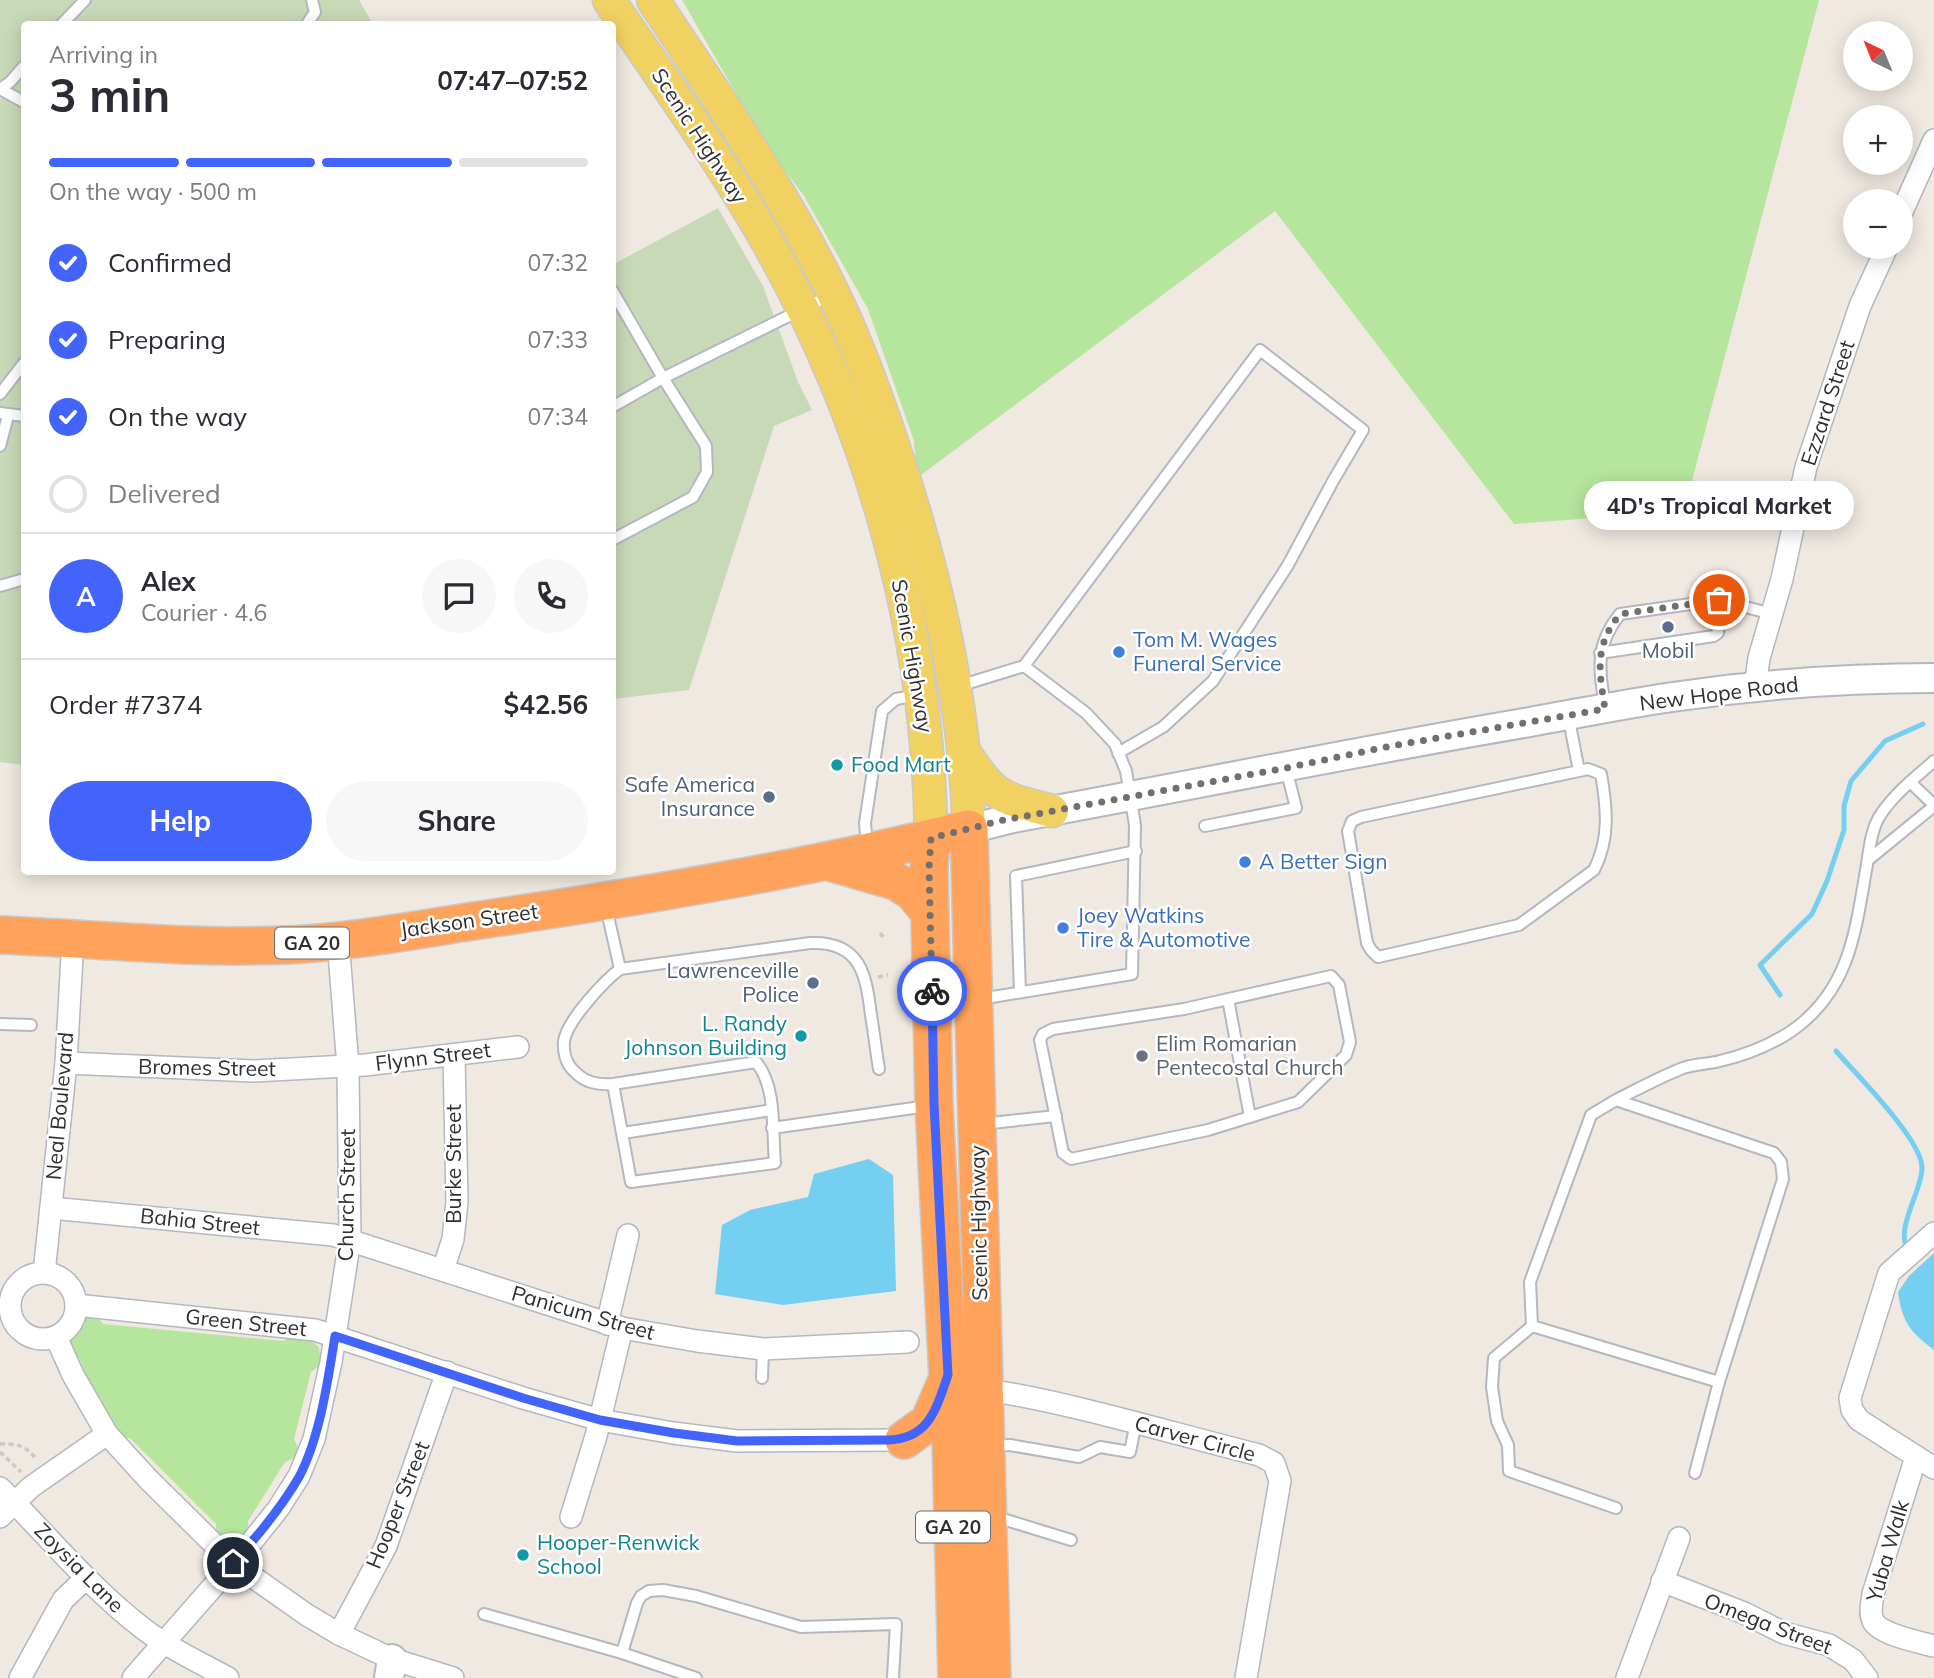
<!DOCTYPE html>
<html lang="en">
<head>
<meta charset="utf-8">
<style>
	:root { --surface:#fff; --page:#f7f7f7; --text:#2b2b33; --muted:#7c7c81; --line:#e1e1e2; --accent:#4264fb }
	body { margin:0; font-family:Mulish,sans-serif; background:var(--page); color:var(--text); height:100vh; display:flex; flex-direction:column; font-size:26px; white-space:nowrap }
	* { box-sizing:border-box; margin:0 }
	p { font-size:23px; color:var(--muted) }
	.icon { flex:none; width:38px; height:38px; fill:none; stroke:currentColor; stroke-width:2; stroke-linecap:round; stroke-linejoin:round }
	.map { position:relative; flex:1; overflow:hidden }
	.side { position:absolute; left:21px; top:21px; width:595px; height:854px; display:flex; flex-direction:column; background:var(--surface); border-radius:7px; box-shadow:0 4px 18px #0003 }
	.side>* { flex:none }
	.needle { width:46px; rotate:317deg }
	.fabs { position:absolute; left:1843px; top:21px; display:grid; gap:14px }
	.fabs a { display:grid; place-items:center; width:70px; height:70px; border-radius:50%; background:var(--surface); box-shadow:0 4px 18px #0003; font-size:35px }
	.pin { position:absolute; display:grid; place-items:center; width:60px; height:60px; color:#fff; margin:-30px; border:4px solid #fff; border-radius:50%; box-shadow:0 2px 7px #0007 }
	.courier { position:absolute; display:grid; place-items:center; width:70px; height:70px; margin:-35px; border:5px solid #4264fb; border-radius:50%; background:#fff; color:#222; box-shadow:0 2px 9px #0007 }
	.bubble { position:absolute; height:49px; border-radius:24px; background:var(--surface); box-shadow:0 4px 18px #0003; font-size:23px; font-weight:700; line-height:49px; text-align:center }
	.summary em { font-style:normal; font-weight:700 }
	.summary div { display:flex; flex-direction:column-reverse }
	.summary { display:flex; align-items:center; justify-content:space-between; height:119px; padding:0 28px }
	h1 { font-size:46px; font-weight:700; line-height:52px }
	.bar { display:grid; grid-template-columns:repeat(4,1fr); gap:10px 7px; align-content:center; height:84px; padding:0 28px }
	.bar i { height:9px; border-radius:5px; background:var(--line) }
	.bar .selected { background:var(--accent) }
	.bar p { grid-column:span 4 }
	.line { display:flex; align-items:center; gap:18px; padding:0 28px; border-top:2px solid var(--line) }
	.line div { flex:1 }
	.round { display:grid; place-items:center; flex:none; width:74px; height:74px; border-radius:37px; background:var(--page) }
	ol { padding:0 28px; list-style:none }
	li { display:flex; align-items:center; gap:21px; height:77px }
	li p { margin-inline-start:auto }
	li .icon { padding:7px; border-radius:50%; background:var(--accent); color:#fff; stroke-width:4 }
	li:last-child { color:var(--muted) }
	li i { width:38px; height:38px; border:4px solid var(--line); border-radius:50% }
	.primary-button { display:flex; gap:14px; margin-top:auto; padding:14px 28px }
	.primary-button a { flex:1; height:80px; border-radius:42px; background:var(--accent); color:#fff; font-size:28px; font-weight:700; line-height:80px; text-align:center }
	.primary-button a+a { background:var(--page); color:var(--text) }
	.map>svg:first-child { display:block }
</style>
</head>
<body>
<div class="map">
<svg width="1934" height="1678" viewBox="0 0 1934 1678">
	<rect width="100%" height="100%" fill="#efe9e1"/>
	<g fill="#b6e59e">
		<path d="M682,0H1819L1684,511L1514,524L1275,211L917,478L914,441L868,309L804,196L764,142Z"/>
		<path d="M87,1314L98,1317L103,1324L283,1341L290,1337L310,1340L319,1347L321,1365L311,1372L294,1439L298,1448L294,1458L285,1462L248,1521L249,1531L239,1540L227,1541L216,1535V1524L130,1438H121L100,1405L79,1358L69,1356L66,1338L82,1317Z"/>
	</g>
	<g fill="#c8d9b8">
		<path d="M0,0H359L373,24H24V765L0,762V100L10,88L0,83Z"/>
		<path d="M718,208L763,286L798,382L812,410L774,426L689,690L613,699L612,265Z"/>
	</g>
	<g fill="#75cff0">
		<path d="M869,1159L893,1175L896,1291L783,1305L715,1294L722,1225L750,1210L808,1197L814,1174Z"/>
		<path d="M1934,1253V1350C1910,1332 1902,1322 1898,1292L1909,1276Z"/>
	</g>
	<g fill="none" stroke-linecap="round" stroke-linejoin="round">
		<g stroke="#75cff0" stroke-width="5">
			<path d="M1780,995L1760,965L1812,914L1827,881L1844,830V806L1851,781L1885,741L1923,724"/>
			<path d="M1836,1051C1856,1074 1923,1141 1922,1168C1922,1192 1893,1231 1909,1251"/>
		</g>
		<defs>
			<g id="lane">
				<path d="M62,24L85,0"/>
				<path d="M307,24L315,12L312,0"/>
				<path d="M0,89L10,82L24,66"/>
				<path d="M0,89L24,102"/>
				<path d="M612,290L663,378L706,446L707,472L693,497L612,540"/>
				<path d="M0,394L24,363"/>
				<path d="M612,407L663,378L831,295"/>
				<path d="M0,413L24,416"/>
				<path d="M0,446L8,416"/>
				<path d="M0,586L24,579"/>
				<path d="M1600,653L1714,636L1718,633L1719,600"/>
				<path d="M1024,666L1260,350L1363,430L1333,481L1288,565L1213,681L1163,727L1118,753"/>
				<path d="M959,686L1024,666L1086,713L1115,744L1126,771L1135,825L1132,974L980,999"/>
				<path d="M1605,706C1599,669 1595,645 1620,614L1719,600L1772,614"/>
				<path d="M1568,715L1579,771L1361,817L1352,821L1348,831L1367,943L1371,950L1378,957L1519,925L1594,870C1610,839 1607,808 1601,774L1588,769L1579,771"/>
				<path d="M1910,782L1934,805"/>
				<path d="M1205,826L1296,808L1286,768"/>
				<path d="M867,846L865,823L882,711L896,699L918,695"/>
				<path d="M1868,860L1934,806"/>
				<path d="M606,907L620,969"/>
				<path d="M1331,976L1339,985L1350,1042L1346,1055L1298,1102L1208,1130L1071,1159L1063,1153L1040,1040L1043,1034L1053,1029L1184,1009Z"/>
				<path d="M1020,992L1016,876L1136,851"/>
				<path d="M1228,999L1250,1117"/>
				<path d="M0,1024L31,1025"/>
				<path d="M613,1084L756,1062C777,1087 772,1131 775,1163L631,1182L613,1084C598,1085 585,1083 574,1071C566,1064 563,1052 564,1041C567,1021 604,981 620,969L810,943C861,941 866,975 871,1015C874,1033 876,1051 879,1069"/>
				<path d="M1616,1100L1591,1115L1530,1282L1532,1326L1719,1382L1783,1179L1781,1162L1774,1153L1616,1100C1638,1089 1660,1077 1683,1068C1695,1064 1708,1064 1720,1061C1746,1055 1771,1045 1793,1030C1849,990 1855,934 1866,870C1869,854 1870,834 1878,819C1891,796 1915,778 1934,761"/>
				<path d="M982,1124L1056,1116"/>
				<path d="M772,1128L928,1106"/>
				<path d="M623,1133L772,1110"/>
				<path d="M1532,1326L1494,1358L1492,1387L1497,1421L1508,1445L1509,1471L1616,1508"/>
				<path d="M762,1378L763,1349"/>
				<path d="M992,1446L1010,1445L1079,1457L1100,1447L1130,1452L1136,1422"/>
				<path d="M1695,1473L1719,1382"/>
				<path d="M993,1516L1071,1540"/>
				<path d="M484,1614L622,1653L637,1603L641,1596L649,1591L663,1590L696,1596L801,1627L896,1624L893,1678"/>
				<path d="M622,1653L696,1678"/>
			</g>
			<g id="street">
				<path d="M1900,216L1934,140"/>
				<path d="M1755,687L1759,658L1782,579L1806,467L1860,306L1887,247"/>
				<path d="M66,1063L254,1071L365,1065L518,1047"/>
				<path d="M51,1208L333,1235L622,1328L697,1341L763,1349L908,1342"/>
				<path d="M1934,1233L1889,1273L1850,1398L1852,1410L1859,1420L1934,1468"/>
				<path d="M443,1270L453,1239L457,1202L454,1056"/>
				<path d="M44,1273L66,1063L73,938"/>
				<circle cx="43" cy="1306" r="33"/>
				<path d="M76,1305L315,1330L523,1398L600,1420L673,1433L737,1441L904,1440"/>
				<path d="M607,1324L628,1235"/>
				<path d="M56,1337L73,1375L107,1434L148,1479L233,1563L307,1615L339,1634L392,1659L453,1678"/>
				<path d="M983,1389C1077,1404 1167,1432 1259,1455L1274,1463L1280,1481L1246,1678"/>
				<path d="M1916,1457L1873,1594C1872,1602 1869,1612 1873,1621C1881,1635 1919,1642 1934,1646"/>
				<path d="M0,1488C48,1536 91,1589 145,1630C170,1649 201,1663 228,1678"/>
				<path d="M0,1517L31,1487L107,1434"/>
				<path d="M571,1517L596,1436L622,1328"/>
				<path d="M1662,1581L1744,1613L1784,1633L1829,1645L1853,1660L1867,1678"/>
				<path d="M339,1634L386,1546L447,1372"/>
				<path d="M20,1678L63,1600L86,1578"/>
				<path d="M133,1678L246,1549L278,1509L299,1476L314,1439L331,1362L350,1239L348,1067L338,940"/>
				<path d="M1627,1678L1679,1538"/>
			</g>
			<g id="secondary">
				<path d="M969,829L1013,818C1184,787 1353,752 1524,723C1576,714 1628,703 1680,696C1764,684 1849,678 1934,678"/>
				<path d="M389,1678L392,1659"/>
			</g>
			<g id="primary">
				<path d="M609,0C661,77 716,153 763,234C868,417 929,627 931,838"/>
				<path d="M653,0C716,96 783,190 833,293C858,344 877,397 895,451C936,573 965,700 969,829"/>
				<path d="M965,753C995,799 1000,797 1052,811"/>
			</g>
			<g id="highway">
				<path d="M931,838L929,868L934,1104L951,1437L957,1678"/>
				<path d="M833,863L895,881L913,892L930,913"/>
				<path d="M0,935C95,939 191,949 286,945C358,942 430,927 501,917C658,894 815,867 969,829L992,1678"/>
				<path d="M904,1440L929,1422L946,1383"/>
			</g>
		</defs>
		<use href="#lane" stroke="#b4b7c1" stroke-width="14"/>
		<use href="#street" stroke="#b4b7c1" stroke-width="24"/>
		<use href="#secondary" stroke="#b4b7c1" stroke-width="32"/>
		<use href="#primary" stroke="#c9c9c9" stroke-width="35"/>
		<use href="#highway" stroke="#c9c9c9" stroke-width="40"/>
		<g stroke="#c9c9c9" stroke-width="3.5" stroke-dasharray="5 3.5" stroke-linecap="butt">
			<path d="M880,933L884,938"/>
			<path d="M878,977L888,975"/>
			<path d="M0,1444C16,1443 27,1446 37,1460"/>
			<path d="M0,1452L21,1472"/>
		</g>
		<use href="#lane" stroke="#fff" stroke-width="10"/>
		<use href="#street" stroke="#fff" stroke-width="21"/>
		<use href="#secondary" stroke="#fff" stroke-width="28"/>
		<use href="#primary" stroke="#f2d163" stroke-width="32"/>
		<use href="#highway" stroke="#ffa35c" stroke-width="37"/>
	</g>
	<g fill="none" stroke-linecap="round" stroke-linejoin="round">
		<path stroke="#726f6d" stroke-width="7" stroke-dasharray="0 12.6" d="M932,991L929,868L931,838L1004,820L1286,768L1391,746L1605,709C1599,671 1594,646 1620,614L1719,600"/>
		<path stroke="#4264fb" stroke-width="9" d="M233,1563C257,1537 281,1508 299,1477C320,1437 328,1380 335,1336L523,1398L600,1420L674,1433L737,1441L888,1440C929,1439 936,1409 948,1375L934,1104L932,991"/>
	</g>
	<g fill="#5c6f8a" stroke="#fff" stroke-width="2.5">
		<circle cx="1668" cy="627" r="7"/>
		<circle cx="769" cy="797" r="7"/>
		<circle cx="813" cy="983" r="7"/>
	</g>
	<g fill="#3f7fe0" stroke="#fff" stroke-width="2.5">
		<circle cx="1119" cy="652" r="7"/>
		<circle cx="1245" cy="862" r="7"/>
		<circle cx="1063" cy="928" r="7"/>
	</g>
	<g fill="#0f9aa8" stroke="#fff" stroke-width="2.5">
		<circle cx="837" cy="765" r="7"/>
		<circle cx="801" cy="1036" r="7"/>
		<circle cx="523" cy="1555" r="7"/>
	</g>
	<circle fill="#6b7280" stroke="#fff" stroke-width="2.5" cx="1142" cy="1056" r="7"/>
	<g text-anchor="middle" stroke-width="5" stroke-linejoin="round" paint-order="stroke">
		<g fill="#fff" stroke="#6d6d6d" stroke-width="2">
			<rect x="275" y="927.5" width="74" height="31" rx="5"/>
			<rect x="916" y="1511.5" width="74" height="31" rx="5"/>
		</g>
		<g font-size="19" font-weight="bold" fill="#2e2e2e">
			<text x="312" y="950">GA 20</text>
			<text x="953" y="1534">GA 20</text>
		</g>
		<g font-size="21" fill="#2e2e2e" stroke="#fff">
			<text transform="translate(699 136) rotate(57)" y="7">Scenic Highway</text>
			<text transform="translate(1828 403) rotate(-72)" y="7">Ezzard Street</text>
			<text transform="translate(912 656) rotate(80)" y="7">Scenic Highway</text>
			<text transform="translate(1719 694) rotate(-7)" y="7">New Hope Road</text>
			<text transform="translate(469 921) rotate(-8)" y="7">Jackson Street</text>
			<text transform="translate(433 1057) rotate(-7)" y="7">Flynn Street</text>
			<text transform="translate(207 1068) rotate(1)" y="7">Bromes Street</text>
			<text transform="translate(60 1106) rotate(-85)" y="7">Neal Boulevard</text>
			<text transform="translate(454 1164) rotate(-90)" y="7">Burke Street</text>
			<text transform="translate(347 1195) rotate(-89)" y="7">Church Street</text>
			<text transform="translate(200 1222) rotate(6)" y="7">Bahia Street</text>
			<text transform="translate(979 1223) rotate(-91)" y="7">Scenic Highway</text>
			<text transform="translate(583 1313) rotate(16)" y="7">Panicum Street</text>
			<text transform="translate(246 1323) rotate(6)" y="7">Green Street</text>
			<text transform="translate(1195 1439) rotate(15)" y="7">Carver Circle</text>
			<text transform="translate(398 1505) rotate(-68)" y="7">Hooper Street</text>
			<text transform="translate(1888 1551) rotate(-74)" y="7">Yuba Walk</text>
			<text transform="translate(79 1568) rotate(45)" y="7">Zoysia Lane</text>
			<text transform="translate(1768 1624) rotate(21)" y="7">Omega Street</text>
		</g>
		<g font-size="21" fill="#366cbe" stroke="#fff" text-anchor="start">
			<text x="1133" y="647">Tom M. Wages<tspan x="1133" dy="24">Funeral Service</tspan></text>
			<text x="1259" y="869">A Better Sign</text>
			<text x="1077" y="923">Joey Watkins<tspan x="1077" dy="24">Tire &amp; Automotive</tspan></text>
		</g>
		<g font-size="21" fill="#4e5e75" stroke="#fff" text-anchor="end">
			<text x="1668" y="658" text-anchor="middle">Mobil</text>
			<text x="755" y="792">Safe America<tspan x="755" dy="24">Insurance</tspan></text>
			<text x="799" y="978">Lawrenceville<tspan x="799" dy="24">Police</tspan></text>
		</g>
		<g font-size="21" fill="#0d838f" stroke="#fff" text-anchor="start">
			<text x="851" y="772">Food Mart</text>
			<text x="787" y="1031" text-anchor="end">L. Randy<tspan x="787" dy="24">Johnson Building</tspan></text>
			<text x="537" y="1550">Hooper-Renwick<tspan x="537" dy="24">School</tspan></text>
		</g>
		<g font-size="21" fill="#5b616d" stroke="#fff" text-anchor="start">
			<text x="1156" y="1051">Elim Romarian<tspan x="1156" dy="24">Pentecostal Church</tspan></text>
		</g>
	</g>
</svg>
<div class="fabs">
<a><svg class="needle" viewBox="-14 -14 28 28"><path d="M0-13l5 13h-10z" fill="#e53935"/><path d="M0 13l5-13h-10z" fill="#7c7c81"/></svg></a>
<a>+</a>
<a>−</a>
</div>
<div class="pin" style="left:1719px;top:600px;background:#ea580c"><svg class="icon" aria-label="bag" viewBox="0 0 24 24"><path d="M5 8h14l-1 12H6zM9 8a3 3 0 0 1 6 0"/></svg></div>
<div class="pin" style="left:233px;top:1563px;background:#1f2937"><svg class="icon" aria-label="home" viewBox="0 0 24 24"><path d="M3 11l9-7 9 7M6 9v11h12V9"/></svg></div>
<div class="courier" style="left:932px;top:991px"><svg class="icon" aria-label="bike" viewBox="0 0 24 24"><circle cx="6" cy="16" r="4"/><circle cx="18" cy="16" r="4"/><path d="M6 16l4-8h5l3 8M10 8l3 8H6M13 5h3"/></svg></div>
<div class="bubble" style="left:1584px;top:481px;width:270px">4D's Tropical Market</div>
<section class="side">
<div class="summary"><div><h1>3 min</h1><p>Arriving in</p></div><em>07:47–07:52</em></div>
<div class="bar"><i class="selected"></i><i class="selected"></i><i class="selected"></i><i></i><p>On the way · 500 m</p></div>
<ol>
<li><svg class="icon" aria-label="check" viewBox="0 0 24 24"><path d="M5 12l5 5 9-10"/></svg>Confirmed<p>07:32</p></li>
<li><svg class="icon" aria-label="check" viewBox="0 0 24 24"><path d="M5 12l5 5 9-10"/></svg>Preparing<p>07:33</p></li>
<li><svg class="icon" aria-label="check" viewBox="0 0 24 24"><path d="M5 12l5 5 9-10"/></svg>On the way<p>07:34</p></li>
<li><i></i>Delivered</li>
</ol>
<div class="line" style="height:126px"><b class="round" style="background:var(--accent);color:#fff">A</b><div><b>Alex</b><p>Courier · 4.6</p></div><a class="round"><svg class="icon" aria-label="chat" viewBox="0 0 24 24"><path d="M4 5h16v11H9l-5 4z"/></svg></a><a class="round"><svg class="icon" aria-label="phone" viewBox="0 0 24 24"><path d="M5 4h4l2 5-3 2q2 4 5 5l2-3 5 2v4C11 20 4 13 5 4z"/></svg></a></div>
<div class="line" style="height:91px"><div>Order #7374</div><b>$42.56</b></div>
<div class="primary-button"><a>Help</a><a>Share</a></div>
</section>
</div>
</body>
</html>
